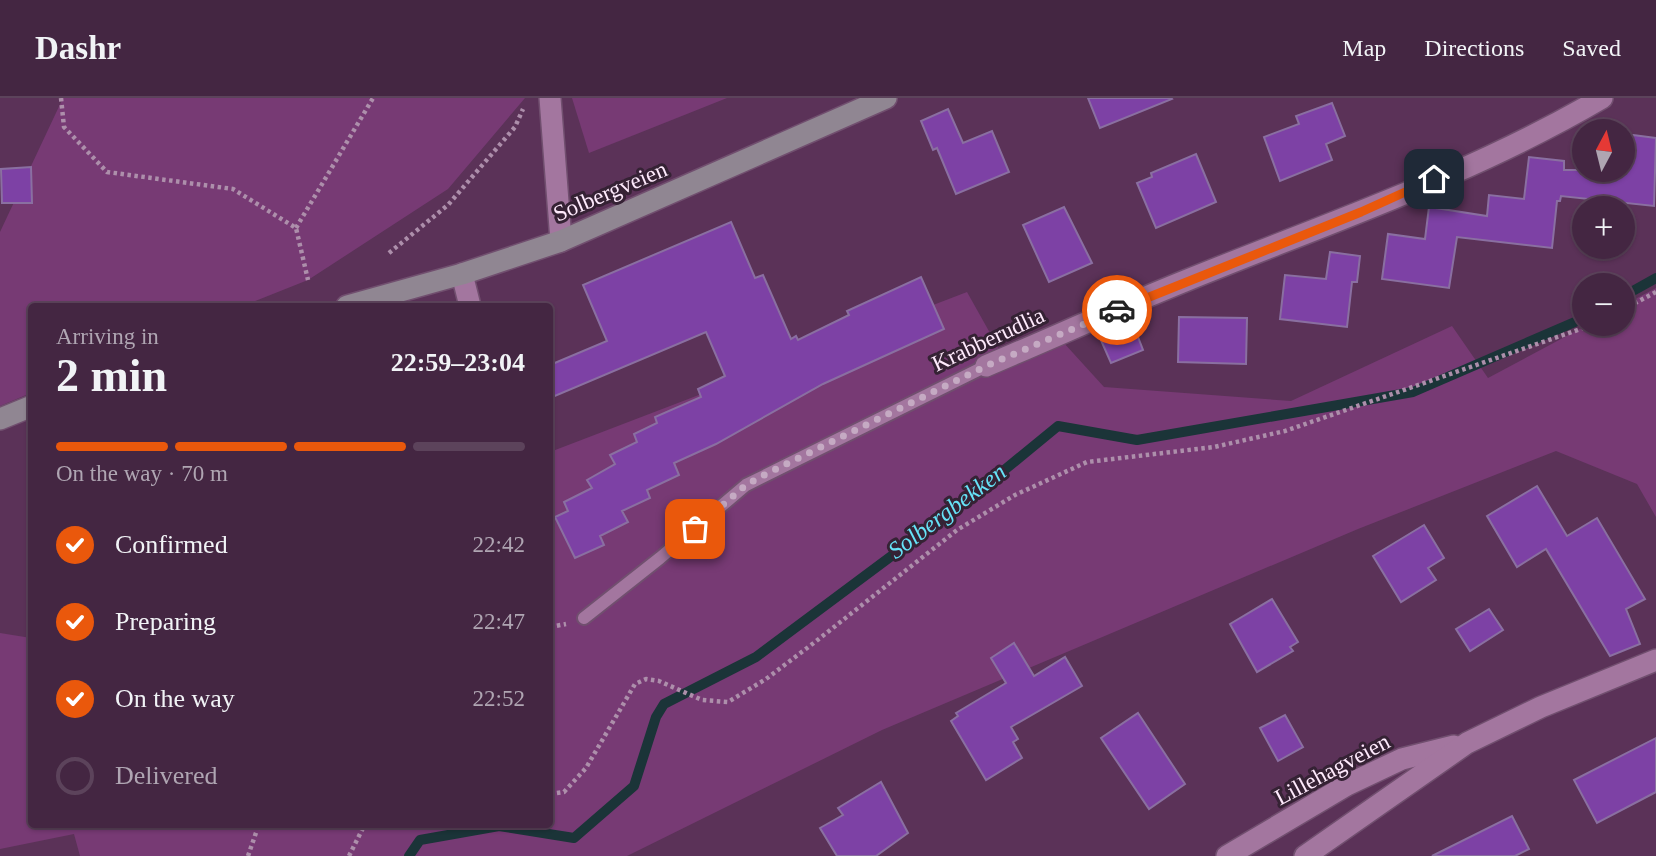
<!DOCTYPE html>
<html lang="en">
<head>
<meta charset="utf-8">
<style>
	:root { --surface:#442642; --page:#4e324d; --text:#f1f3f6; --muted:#afa5b2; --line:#5c435b; --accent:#ea580c }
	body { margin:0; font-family:Georgia,serif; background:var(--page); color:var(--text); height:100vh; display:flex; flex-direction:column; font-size:26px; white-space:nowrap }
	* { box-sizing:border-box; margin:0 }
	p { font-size:23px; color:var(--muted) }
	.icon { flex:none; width:38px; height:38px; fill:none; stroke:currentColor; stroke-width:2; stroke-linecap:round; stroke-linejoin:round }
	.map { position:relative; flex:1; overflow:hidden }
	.panel { position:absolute; left:28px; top:205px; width:525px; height:525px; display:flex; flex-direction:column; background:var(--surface); border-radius:7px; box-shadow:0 2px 5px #0004,0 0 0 2px var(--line) }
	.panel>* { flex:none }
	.needle { width:46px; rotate:7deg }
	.fabs { position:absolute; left:1572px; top:21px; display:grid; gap:14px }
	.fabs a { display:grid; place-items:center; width:63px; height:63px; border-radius:50%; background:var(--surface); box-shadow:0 2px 5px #0004,0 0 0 2px var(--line); font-size:35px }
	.pin { position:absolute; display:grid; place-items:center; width:60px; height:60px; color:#fff; margin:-30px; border-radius:14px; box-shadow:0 4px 10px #0006 }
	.courier { position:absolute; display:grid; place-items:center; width:70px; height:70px; margin:-35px; border:5px solid #ea580c; border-radius:50%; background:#fff; color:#222; box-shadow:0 2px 9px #0007 }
	.head em { font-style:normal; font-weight:600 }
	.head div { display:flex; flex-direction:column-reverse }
	.head { display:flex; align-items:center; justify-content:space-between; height:119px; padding:0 28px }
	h1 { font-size:46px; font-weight:600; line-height:52px }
	.bar { display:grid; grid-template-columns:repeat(4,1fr); gap:10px 7px; align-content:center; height:84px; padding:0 28px }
	.bar i { height:9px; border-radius:5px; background:var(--line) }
	.bar .current { background:var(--accent) }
	.bar p { grid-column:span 4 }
	ol { padding:0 28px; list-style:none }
	li { display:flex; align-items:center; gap:21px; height:77px }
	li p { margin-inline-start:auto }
	li .icon { padding:7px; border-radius:50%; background:var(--accent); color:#fff; stroke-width:4 }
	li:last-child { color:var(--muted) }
	li i { width:38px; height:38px; border:4px solid var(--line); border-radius:50% }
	header { display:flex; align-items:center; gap:42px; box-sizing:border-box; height:98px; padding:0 35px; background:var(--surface); border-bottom:2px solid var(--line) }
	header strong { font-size:33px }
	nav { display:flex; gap:38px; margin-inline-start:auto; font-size:24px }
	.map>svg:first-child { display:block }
</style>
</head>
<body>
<header>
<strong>Dashr</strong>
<nav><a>Map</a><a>Directions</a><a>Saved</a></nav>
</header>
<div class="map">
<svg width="1656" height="758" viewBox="0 0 1656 758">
	<rect width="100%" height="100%" fill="#5b3258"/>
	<g fill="#773a74">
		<path d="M63,0H525L448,91L308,182L243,208H32L31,295L0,308V134Z"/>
		<path d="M572,0H727L589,55Z"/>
		<path d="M1656,190V419L1637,386L1556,353L1358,431L882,632L627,758H80L74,736L0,751V535L31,540L32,726H550V354L967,194L1004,260L1063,244L1104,289L1291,303L1452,228L1488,280L1589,226H1622V208Z"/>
	</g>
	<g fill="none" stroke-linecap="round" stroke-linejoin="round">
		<g stroke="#1b3438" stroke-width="10">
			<path d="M1622,199L1656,180"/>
			<path d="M409,758L420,742L499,728L574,740L634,688L656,619L664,606L756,559L980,392L1058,328L1137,342L1413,294L1584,220"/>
		</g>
	</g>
	<g fill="#7d41a5" stroke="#8a6fa1" stroke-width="2">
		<path d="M1088,0H1171L1172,1L1100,30Z"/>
		<path d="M1332,5L1345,38L1326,46L1332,62L1280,83L1264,39L1299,26L1296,18Z"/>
		<path d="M948,11L963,45L992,33L1009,74L956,96L937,50L933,52L921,23Z"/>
		<path d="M1633,37L1656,40L1654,108L1561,98L1560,103H1557L1552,150L1457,139L1449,190L1382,181L1388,136L1425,141L1429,109L1487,118L1489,97L1524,101L1529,59L1564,63V72H1622V60L1630,61Z"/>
		<path d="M1196,56L1216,104L1156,130L1137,85L1152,79L1151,75Z"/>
		<path d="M31,69L32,105H2L1,71Z"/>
		<path d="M1064,109L1092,165L1049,184L1023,127Z"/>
		<path d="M731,124L755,180L763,177L791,241L796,238L798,242L849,217L847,213L921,179L944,231L823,286L716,346L674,365L679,377L647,392L650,400L622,413L628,424L600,438L604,447L575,460L555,419L568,413L564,404L592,390L587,382L615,366L610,357L637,344L634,336L657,325L655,319L701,299L698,291L725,278L706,234L550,300V267L607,243L583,187Z"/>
		<path d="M1330,154L1360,158L1357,184H1352L1347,229L1280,221L1285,177L1326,181Z"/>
		<path d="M1179,219L1247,220L1246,266L1178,264Z"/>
		<path d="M1133,226L1143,252L1111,265L1100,240Z"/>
		<path d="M1537,388L1567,438L1597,420L1645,501L1626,511L1640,546L1610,558L1546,451L1517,469L1487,418Z"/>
		<path d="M1424,427L1444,460L1428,470L1436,482L1401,504L1373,458Z"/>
		<path d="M1272,501L1298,544L1290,549L1293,553L1257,574L1230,526Z"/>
		<path d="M1489,511L1503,532L1470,553L1456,531Z"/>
		<path d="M1014,545L1034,578L1065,559L1082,588L1011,629L1018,641L1013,644L1022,660L986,682L951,623L958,618L956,615L1006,585L991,560Z"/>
		<path d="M1138,615L1185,686L1149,711L1101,640Z"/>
		<path d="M1285,617L1303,649L1278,663L1260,630Z"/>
		<path d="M1656,640V694L1597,725L1574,682Z"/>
		<path d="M881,684L908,735L876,758H837L820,730L843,717L838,710Z"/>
		<path d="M1512,718L1529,751L1515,758H1432Z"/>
	</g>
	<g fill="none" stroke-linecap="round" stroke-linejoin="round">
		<defs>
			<path id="lane" d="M584,520L660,460L746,387L986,268"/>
			<g id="street">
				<path d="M550,0L561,143"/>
				<path d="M462,176L470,208"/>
				<path d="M986,268C1052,240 1118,210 1185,183C1325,126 1471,77 1602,0"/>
				<path d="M1227,758L1347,687L1402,661L1454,648"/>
				<path d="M1305,758L1467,645L1541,609L1656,562"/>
			</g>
			<g id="secondary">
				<path d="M347,208L462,176L561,143L886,0"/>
				<path d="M0,321L32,308"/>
			</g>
		</defs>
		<use href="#lane" stroke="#714f6f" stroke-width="16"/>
		<use href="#street" stroke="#714f6f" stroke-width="24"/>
		<use href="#secondary" stroke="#714f6f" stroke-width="24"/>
		<g stroke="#ad8fab" stroke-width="4.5" stroke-dasharray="3.5 3.5" stroke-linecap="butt">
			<path d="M61,0L64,29L107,74L233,91L296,130L308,182"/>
			<path d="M296,130L373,0"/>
			<path d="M389,155L448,107L515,29L523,11"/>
			<path d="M1622,212L1656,194"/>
			<path d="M550,529L566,526"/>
			<path d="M550,696L564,694L586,670L635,586L646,581L659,583L702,602L728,604L766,581L815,544L957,432L1015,397L1087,364L1214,349L1285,333L1595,226"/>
			<path d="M248,758L259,726"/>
			<path d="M349,758L365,726"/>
		</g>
		<use href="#lane" stroke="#a3769f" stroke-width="12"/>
		<use href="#street" stroke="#a3769f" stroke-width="21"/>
		<use href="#secondary" stroke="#908692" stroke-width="21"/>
	</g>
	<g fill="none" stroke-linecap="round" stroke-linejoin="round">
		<path stroke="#c5aac3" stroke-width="7" stroke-dasharray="0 12.6" d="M695,431L746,387L764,377L986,268L1117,212"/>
		<path stroke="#ea580c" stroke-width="9" d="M1117,212L1361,114L1434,81"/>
	</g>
	<g text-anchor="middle" stroke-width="6" stroke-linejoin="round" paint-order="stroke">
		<g font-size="23" fill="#feeafc" stroke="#352234">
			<text transform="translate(610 93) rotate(-23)" y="8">Solbergveien</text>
			<text transform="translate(988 241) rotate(-25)" y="8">Krabberudlia</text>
			<text transform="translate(1332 671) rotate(-28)" y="8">Lillehagveien</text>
		</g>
		<g font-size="24" font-style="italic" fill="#66e3f7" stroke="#352234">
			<text transform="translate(947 413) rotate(-37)" y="8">Solbergbekken</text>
		</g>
	</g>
</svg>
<div class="fabs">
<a><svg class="needle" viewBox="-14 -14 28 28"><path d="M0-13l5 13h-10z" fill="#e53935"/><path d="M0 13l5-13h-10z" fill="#afa5b2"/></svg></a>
<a>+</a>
<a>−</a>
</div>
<div class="pin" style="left:695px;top:431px;background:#ea580c"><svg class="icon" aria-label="bag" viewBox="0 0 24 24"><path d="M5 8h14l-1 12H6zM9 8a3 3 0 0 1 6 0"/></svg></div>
<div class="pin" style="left:1434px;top:81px;background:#1f2937"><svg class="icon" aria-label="home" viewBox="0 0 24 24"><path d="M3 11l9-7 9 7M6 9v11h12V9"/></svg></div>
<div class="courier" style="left:1117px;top:212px"><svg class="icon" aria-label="car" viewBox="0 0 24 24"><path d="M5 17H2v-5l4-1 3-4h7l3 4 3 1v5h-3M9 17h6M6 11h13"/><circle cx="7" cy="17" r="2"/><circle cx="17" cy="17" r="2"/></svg></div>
<section class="panel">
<div class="head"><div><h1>2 min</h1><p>Arriving in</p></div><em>22:59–23:04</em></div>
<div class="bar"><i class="current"></i><i class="current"></i><i class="current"></i><i></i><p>On the way · 70 m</p></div>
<ol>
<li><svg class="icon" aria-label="check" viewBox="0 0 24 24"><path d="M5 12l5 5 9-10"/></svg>Confirmed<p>22:42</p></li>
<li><svg class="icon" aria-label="check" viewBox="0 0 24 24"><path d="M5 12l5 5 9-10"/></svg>Preparing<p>22:47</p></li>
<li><svg class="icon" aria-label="check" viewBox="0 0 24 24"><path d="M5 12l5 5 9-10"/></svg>On the way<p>22:52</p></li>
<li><i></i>Delivered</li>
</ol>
</section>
</div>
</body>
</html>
